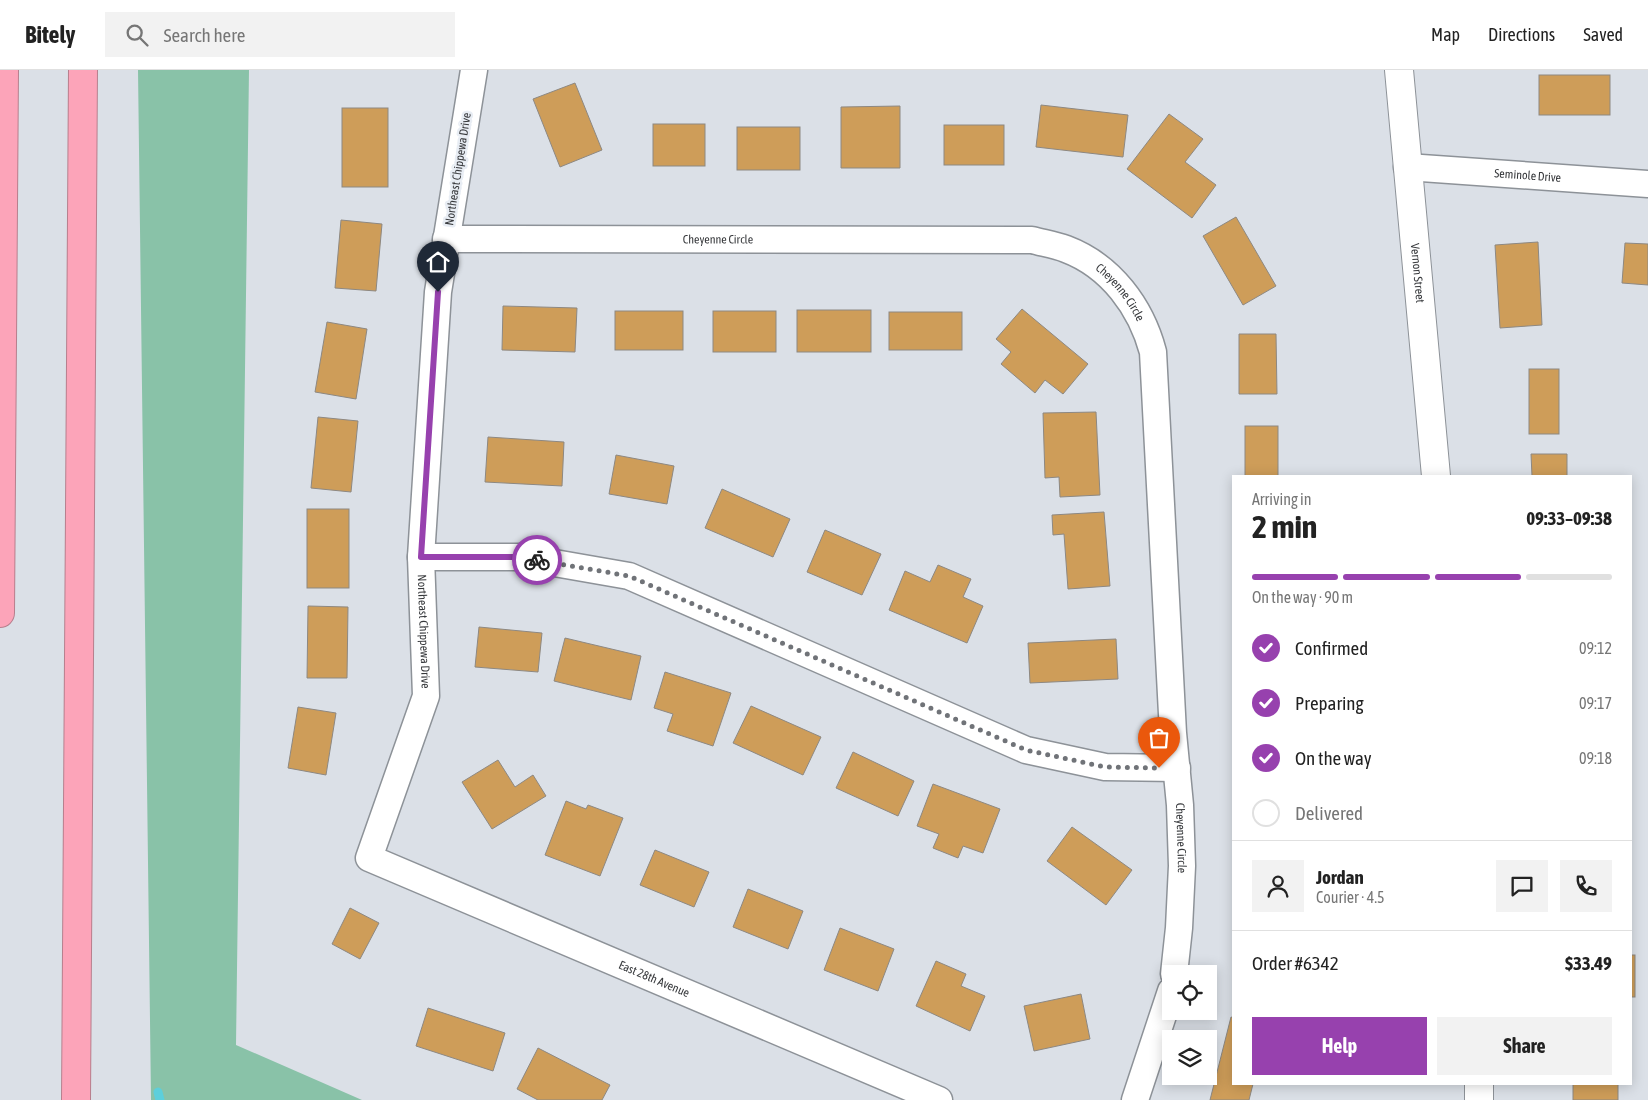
<!DOCTYPE html>
<html lang="en">
<head>
<meta charset="utf-8">
<style>
	:root { --surface:#fff; --page:#f2f2f2; --text:#222; --muted:#767676; --line:#e0e0e0; --accent:#9741ae }
	body { margin:0; font-family:"Asap Condensed",sans-serif; background:var(--page); color:var(--text); height:100vh; display:flex; flex-direction:column; font-size:19px; white-space:nowrap }
	* { box-sizing:border-box; margin:0 }
	p { font-size:16px; color:var(--muted) }
	.icon { flex:none; width:28px; height:28px; fill:none; stroke:currentColor; stroke-width:2; stroke-linecap:round; stroke-linejoin:round }
	.map { position:relative; flex:1; overflow:hidden }
	.side { position:absolute; left:1232px; top:405px; width:400px; height:610px; display:flex; flex-direction:column; background:var(--surface); border-radius:0px; box-shadow:0 2px 12px #0003 }
	.side>* { flex:none }
	.buttons { position:absolute; left:1162px; top:895px; display:grid; gap:10px }
	.buttons a { display:grid; place-items:center; width:55px; height:55px; border-radius:0px; background:var(--surface); box-shadow:0 2px 12px #0003; font-size:25px }
	.pin { position:absolute; display:grid; place-items:center; width:42px; height:42px; color:#fff; margin:-51px -21px; border-radius:50% 50% 50% 0; rotate:-45deg; box-shadow:0 0 5px #0007 }
	.pin .icon { rotate:45deg }
	.courier { position:absolute; display:grid; place-items:center; width:50px; height:50px; margin:-25px; border:4px solid #9741ae; border-radius:50%; background:#fff; color:#222; box-shadow:0 1px 6px #0007 }
	.head em { font-style:normal; font-weight:700 }
	.head div { display:flex; flex-direction:column-reverse }
	.head { display:flex; align-items:center; justify-content:space-between; height:85px; padding:0 20px }
	h1 { font-size:32px; font-weight:700; line-height:38px }
	.bar { display:grid; grid-template-columns:repeat(4,1fr); gap:8px 5px; align-content:center; height:60px; padding:0 20px }
	.bar i { height:6px; border-radius:4px; background:var(--line) }
	.bar .on { background:var(--accent) }
	.bar p { grid-column:span 4 }
	.line { display:flex; align-items:center; gap:12px; padding:0 20px; border-top:1px solid var(--line) }
	.line div { flex:1 }
	.round { display:grid; place-items:center; flex:none; width:52px; height:52px; border-radius:0px; background:var(--page) }
	ol { padding:0 20px; list-style:none }
	li { display:flex; align-items:center; gap:15px; height:55px }
	li p { margin-inline-start:auto }
	li .icon { padding:5px; border-radius:50%; background:var(--accent); color:#fff; stroke-width:4 }
	li:last-child { color:var(--muted) }
	li i { width:28px; height:28px; border:2px solid var(--line); border-radius:50% }
	.action { display:flex; gap:10px; margin-top:auto; padding:10px 20px }
	.action a { flex:1; height:58px; border-radius:0px; background:var(--accent); color:#fff; font-size:20px; font-weight:700; line-height:58px; text-align:center }
	.action a+a { background:var(--page); color:var(--text) }
	header { display:flex; align-items:center; gap:30px; box-sizing:border-box; height:70px; padding:0 25px; background:var(--surface); border-bottom:1px solid var(--line) }
	header strong { font-size:24px }
	nav { display:flex; gap:28px; margin-inline-start:auto; font-size:18px }
	.search { width:350px; height:45px; background:var(--page); display:flex; align-items:center; gap:12px; box-sizing:border-box; padding:0 18px; border-radius:0px; color:var(--muted); font-size:19px }
	.map>svg:first-child { display:block }
</style>
</head>
<body>
<header>
<strong>Bitely</strong>
<div class="search"><svg class="icon" aria-label="search" viewBox="0 0 24 24"><circle cx="10" cy="10" r="6"/><path d="M15 15l6 6"/></svg>Search here</div>
<nav><a>Map</a><a>Directions</a><a>Saved</a></nav>
</header>
<div class="map">
<svg width="1648" height="1030" viewBox="0 0 1648 1030">
	<rect width="100%" height="100%" fill="#dbe0e7"/>
	<path fill="#89c2a8" d="M138,0H249L236,975L362,1030H151Z"/>
	<g fill="none" stroke-linecap="round" stroke-linejoin="round">
		<path stroke="#5dcfdb" stroke-width="9" d="M158,1022L160,1030"/>
	</g>
	<g fill="#ce9d59" stroke="#8d8882">
		<rect x="1539" y="5" width="71" height="40"/>
		<path d="M575,13L602,80L560,97L533,29Z"/>
		<path d="M1041,35L1128,45L1123,87L1036,77Z"/>
		<path d="M900,36V98H841V37Z"/>
		<rect x="342" y="38" width="46" height="79"/>
		<path d="M1169,44L1203,69L1185,92L1216,115L1192,148L1127,99Z"/>
		<rect x="653" y="54" width="52" height="42"/>
		<rect x="944" y="55" width="60" height="40"/>
		<rect x="737" y="57" width="63" height="43"/>
		<path d="M1236,147L1276,216L1243,235L1203,166Z"/>
		<path d="M341,150L382,154L376,221L335,218Z"/>
		<path d="M1538,172L1542,255L1500,258L1495,175Z"/>
		<path d="M1625,173L1648,174V215L1622,213Z"/>
		<path d="M503,236L577,238L575,282L502,280Z"/>
		<path d="M1022,239L1088,294L1063,324L1045,310L1035,323L1001,294L1011,282L996,269Z"/>
		<rect x="797" y="240" width="74" height="42"/>
		<rect x="615" y="241" width="68" height="39"/>
		<rect x="713" y="241" width="63" height="41"/>
		<rect x="889" y="242" width="73" height="38"/>
		<path d="M327,252L367,259L356,329L315,322Z"/>
		<path d="M1239,264H1276L1277,324H1239Z"/>
		<rect x="1529" y="299" width="30" height="65"/>
		<path d="M1096,342L1100,425L1060,427L1059,407L1045,408L1043,343Z"/>
		<path d="M318,347L358,351L351,422L311,418Z"/>
		<rect x="1245" y="356" width="33" height="50"/>
		<path d="M488,367L564,372L562,416L485,412Z"/>
		<path d="M1531,384H1567V406H1532Z"/>
		<path d="M616,385L674,396L667,434L609,424Z"/>
		<path d="M722,419L790,449L773,487L705,458Z"/>
		<rect x="307" y="439" width="42" height="79"/>
		<path d="M1104,442L1110,516L1068,519L1064,464L1053,465L1052,445Z"/>
		<path d="M825,460L881,484L862,525L807,502Z"/>
		<path d="M938,495L971,509L963,527L983,536L967,573L889,540L905,501L930,512Z"/>
		<path d="M308,536L348,537L347,608H307Z"/>
		<path d="M479,557L542,563L538,602L475,597Z"/>
		<path d="M565,568L641,586L631,630L554,611Z"/>
		<path d="M1116,569L1118,609L1030,613L1028,573Z"/>
		<path d="M665,602L731,623L713,676L667,661L673,644L654,638Z"/>
		<path d="M751,636L821,667L803,705L733,673Z"/>
		<path d="M298,637L336,643L326,705L288,698Z"/>
		<path d="M853,682L914,711L898,746L836,718Z"/>
		<path d="M498,690L515,717L533,705L546,726L492,759L462,712Z"/>
		<path d="M933,714L1000,739L983,783L963,776L958,788L933,778L939,764L917,756Z"/>
		<path d="M566,731L586,739L588,735L623,748L600,806L545,785Z"/>
		<path d="M1072,757L1132,800L1106,835L1047,791Z"/>
		<path d="M655,780L709,802L694,837L640,815Z"/>
		<path d="M748,819L803,841L788,879L733,857Z"/>
		<path d="M350,838L379,853L360,889L332,874Z"/>
		<path d="M840,858L894,879L878,921L824,900Z"/>
		<rect x="1631" y="885" width="4" height="42"/>
		<path d="M936,891L966,904L961,916L985,926L970,961L916,936Z"/>
		<path d="M1081,924L1090,969L1034,981L1024,936Z"/>
		<path d="M428,938L505,963L493,1001L416,976Z"/>
		<path d="M1231,947L1234,948V1014H1253L1249,1030H1210Z"/>
		<path d="M538,978L610,1015L602,1030H538L517,1019Z"/>
		<rect x="1573" y="1014" width="45" height="16"/>
	</g>
	<g fill="none" stroke-linecap="round" stroke-linejoin="round">
		<defs>
			<g id="minor">
				<path id="s1" d="M474,0L438,222L421,487L426,626L369,788L939,1030"/>
				<path id="s2" d="M1407,97L1648,114"/>
				<path id="s3" d="M446,169L1032,170C1043,173 1055,175 1066,179C1111,196 1141,237 1153,282L1173,663L1180,735L1182,796L1179,858L1174,904"/>
				<path d="M421,487H520L629,506L1026,680L1105,697L1177,698"/>
				<path d="M1135,1030L1171,921"/>
			</g>
			<g id="secondary">
				<path id="s4" d="M1399,0L1436,406"/>
				<path d="M1479,1030V1014"/>
			</g>
			<g id="motorway">
				<path d="M0,543L4,0"/>
				<path d="M76,1030L83,0"/>
			</g>
		</defs>
		<use href="#minor" stroke="#8d9298" stroke-width="29"/>
		<use href="#secondary" stroke="#8d9298" stroke-width="30"/>
		<use href="#motorway" stroke="#b77f8d" stroke-width="30"/>
		<use href="#minor" stroke="#fff" stroke-width="26"/>
		<use href="#secondary" stroke="#fff" stroke-width="28"/>
		<use href="#motorway" stroke="#fca4b9" stroke-width="28"/>
	</g>
	<g fill="none" stroke-linecap="round" stroke-linejoin="round">
		<path stroke="#707378" stroke-width="5" stroke-dasharray="0 9" d="M537,490L629,506L1026,680L1105,697L1159,698"/>
		<path stroke="#9741ae" stroke-width="6" d="M438,222L421,487H520L537,490"/>
	</g>
	<g text-anchor="middle" stroke-width="5" stroke-linejoin="round" paint-order="stroke">
		<g font-size="12" fill="#37393c" stroke="#e8edf4">
			<text transform="translate(458 99) rotate(-81)" y="4">Northeast Chippewa Drive</text>
			<text dy="4" stroke="none"><textPath href="#s2" startOffset="121">Seminole Drive</textPath></text>
			<text dy="4" stroke="none"><textPath href="#s3" startOffset="272">Cheyenne Circle</textPath></text>
			<text dy="4" stroke="none"><textPath href="#s4" startOffset="204">Vernon Street</textPath></text>
			<text dy="4" stroke="none"><textPath href="#s3" startOffset="692">Cheyenne Circle</textPath></text>
			<text dy="4" stroke="none"><textPath href="#s1" startOffset="565">Northeast Chippewa Drive</textPath></text>
			<text dy="4" stroke="none"><textPath href="#s3" startOffset="1248">Cheyenne Circle</textPath></text>
			<text dy="4" stroke="none"><textPath href="#s1" startOffset="1111">East 28th Avenue</textPath></text>
		</g>
	</g>
</svg>
<div class="buttons">
<a><svg class="icon" aria-label="locate" viewBox="0 0 24 24"><circle cx="12" cy="12" r="6"/><path d="M12 2v4M12 18v4M2 12h4M18 12h4"/></svg></a>
<a><svg class="icon" aria-label="layers" viewBox="0 0 24 24"><path d="M12 4l9 5-9 5-9-5zM3 14l9 5 9-5"/></svg></a>
</div>
<div class="pin" style="left:1159px;top:698px;background:#ea580c"><svg class="icon" aria-label="bag" viewBox="0 0 24 24"><path d="M5 8h14l-1 12H6zM9 8a3 3 0 0 1 6 0"/></svg></div>
<div class="pin" style="left:438px;top:222px;background:#1f2937"><svg class="icon" aria-label="home" viewBox="0 0 24 24"><path d="M3 11l9-7 9 7M6 9v11h12V9"/></svg></div>
<div class="courier" style="left:537px;top:490px"><svg class="icon" aria-label="bike" viewBox="0 0 24 24"><circle cx="6" cy="16" r="4"/><circle cx="18" cy="16" r="4"/><path d="M6 16l4-8h5l3 8M10 8l3 8H6M13 5h3"/></svg></div>
<section class="side">
<div class="head"><div><h1>2 min</h1><p>Arriving in</p></div><em>09:33–09:38</em></div>
<div class="bar"><i class="on"></i><i class="on"></i><i class="on"></i><i></i><p>On the way · 90 m</p></div>
<ol>
<li><svg class="icon" aria-label="check" viewBox="0 0 24 24"><path d="M5 12l5 5 9-10"/></svg>Confirmed<p>09:12</p></li>
<li><svg class="icon" aria-label="check" viewBox="0 0 24 24"><path d="M5 12l5 5 9-10"/></svg>Preparing<p>09:17</p></li>
<li><svg class="icon" aria-label="check" viewBox="0 0 24 24"><path d="M5 12l5 5 9-10"/></svg>On the way<p>09:18</p></li>
<li><i></i>Delivered</li>
</ol>
<div class="line" style="height:90px"><a class="round"><svg class="icon" aria-label="person" viewBox="0 0 24 24"><circle cx="12" cy="8" r="4"/><path d="M4 21q1-7 8-7t8 7"/></svg></a><div><b>Jordan</b><p>Courier · 4.5</p></div><a class="round"><svg class="icon" aria-label="chat" viewBox="0 0 24 24"><path d="M4 5h16v11H9l-5 4z"/></svg></a><a class="round"><svg class="icon" aria-label="phone" viewBox="0 0 24 24"><path d="M5 4h4l2 5-3 2q2 4 5 5l2-3 5 2v4C11 20 4 13 5 4z"/></svg></a></div>
<div class="line" style="height:65px"><div>Order #6342</div><b>$33.49</b></div>
<div class="action"><a>Help</a><a>Share</a></div>
</section>
</div>
</body>
</html>
